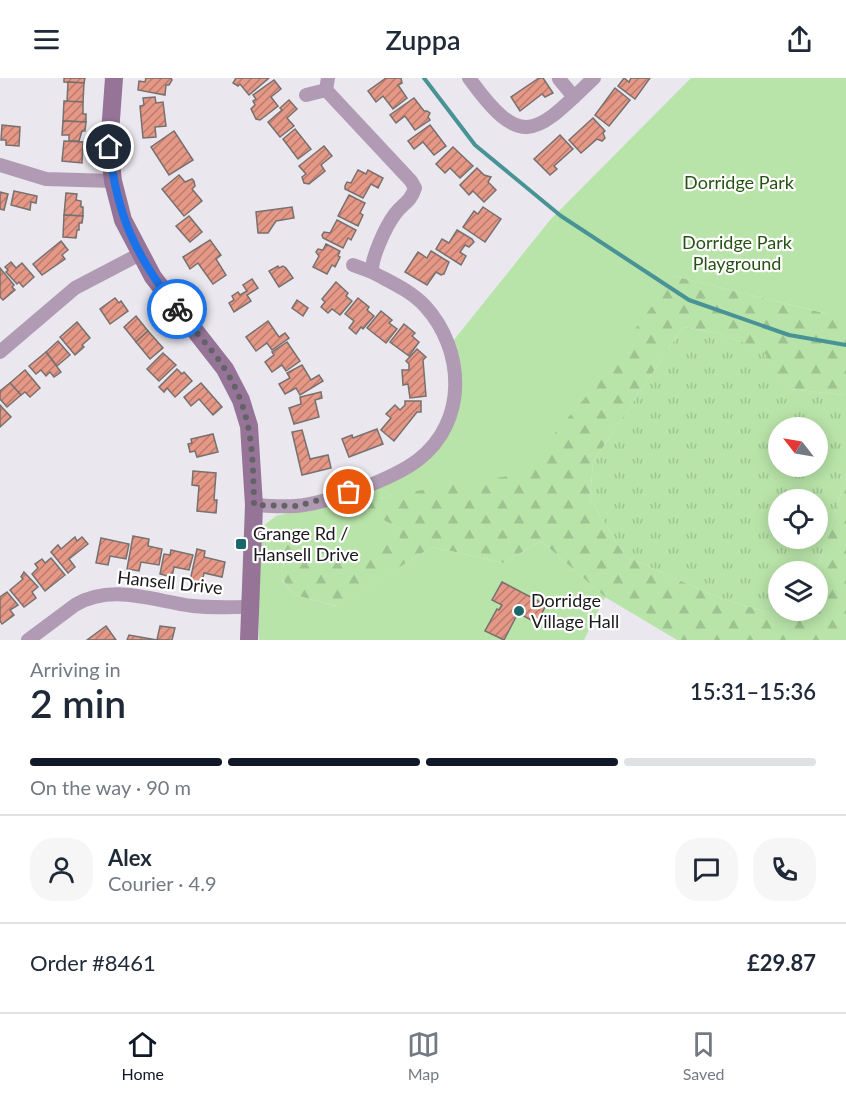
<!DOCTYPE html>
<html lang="en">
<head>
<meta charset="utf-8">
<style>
	:root { --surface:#fff; --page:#f6f6f7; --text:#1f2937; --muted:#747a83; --line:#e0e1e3; --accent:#111827 }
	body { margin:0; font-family:Lato,sans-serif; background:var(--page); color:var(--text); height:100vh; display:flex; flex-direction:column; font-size:22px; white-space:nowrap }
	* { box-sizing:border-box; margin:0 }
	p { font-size:20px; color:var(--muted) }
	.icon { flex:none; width:33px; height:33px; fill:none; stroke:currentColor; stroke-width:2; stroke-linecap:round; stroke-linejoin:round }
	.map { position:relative; height:562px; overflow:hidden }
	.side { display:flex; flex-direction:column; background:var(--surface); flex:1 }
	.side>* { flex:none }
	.needle { width:39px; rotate:301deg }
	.fabs { position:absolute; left:768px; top:339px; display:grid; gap:12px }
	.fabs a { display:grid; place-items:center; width:60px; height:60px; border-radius:50%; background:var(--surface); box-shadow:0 3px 15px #0003; font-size:30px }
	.pin { position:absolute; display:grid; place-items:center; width:51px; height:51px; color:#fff; margin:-26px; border:3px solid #fff; border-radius:50%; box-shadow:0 2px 6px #0007 }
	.courier { position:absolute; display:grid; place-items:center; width:60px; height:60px; margin:-30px; border:4px solid #1a73e8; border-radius:50%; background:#fff; color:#222; box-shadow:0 2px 8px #0007 }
	.head em { font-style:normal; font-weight:600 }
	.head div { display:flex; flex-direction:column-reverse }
	.head { display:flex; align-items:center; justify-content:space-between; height:102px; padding:0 30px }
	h1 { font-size:39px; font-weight:600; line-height:45px }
	.bar { display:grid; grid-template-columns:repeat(4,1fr); gap:9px 6px; align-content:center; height:72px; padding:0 30px }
	.bar i { height:8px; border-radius:4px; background:var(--line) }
	.bar .on { background:var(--accent) }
	.bar p { grid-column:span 4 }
	.line { display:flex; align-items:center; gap:15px; padding:0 30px; border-top:2px solid var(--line) }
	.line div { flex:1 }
	.round { display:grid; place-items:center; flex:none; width:63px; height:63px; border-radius:24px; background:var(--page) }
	header { display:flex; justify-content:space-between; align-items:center; height:78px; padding:0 30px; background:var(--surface); font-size:27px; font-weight:600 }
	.tab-bar { display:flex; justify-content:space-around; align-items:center; height:84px; border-top:2px solid var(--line); background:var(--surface); font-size:16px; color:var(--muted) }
	.tab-bar a { display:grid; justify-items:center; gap:3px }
	.tab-bar .on { color:var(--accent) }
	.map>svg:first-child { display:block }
</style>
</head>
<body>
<header><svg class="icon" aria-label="menu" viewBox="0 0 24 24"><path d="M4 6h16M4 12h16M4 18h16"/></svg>Zuppa<svg class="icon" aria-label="share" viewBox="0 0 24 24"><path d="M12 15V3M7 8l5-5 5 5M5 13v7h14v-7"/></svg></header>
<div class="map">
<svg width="846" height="562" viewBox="0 0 846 562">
	<defs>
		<pattern id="grass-tufts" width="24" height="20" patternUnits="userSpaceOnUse" patternTransform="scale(1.5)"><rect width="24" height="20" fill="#b9e4a9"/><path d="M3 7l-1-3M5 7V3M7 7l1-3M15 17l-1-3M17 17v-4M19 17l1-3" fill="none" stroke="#9ec391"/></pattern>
		<pattern id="forest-firs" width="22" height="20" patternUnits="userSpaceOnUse" patternTransform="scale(1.5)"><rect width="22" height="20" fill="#b9e4a9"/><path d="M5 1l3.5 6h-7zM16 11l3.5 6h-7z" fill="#9ec391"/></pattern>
		<pattern id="building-hatch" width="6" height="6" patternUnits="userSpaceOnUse" patternTransform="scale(1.5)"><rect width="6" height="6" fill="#e69887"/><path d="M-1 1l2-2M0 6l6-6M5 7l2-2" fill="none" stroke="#ba7b6e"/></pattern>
	</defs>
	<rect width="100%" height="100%" fill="#eae8ee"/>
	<path fill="url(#grass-tufts)" fill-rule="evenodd" d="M683,249L713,254L763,271L789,311L846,317V399L817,493L778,494V532L806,533L804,541L776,537L717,519L625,478L590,421L593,384ZM778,350H818V388H778ZM778,422H818V460H778Z"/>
	<path fill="url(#forest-firs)" d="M674,198L828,236H846V317L789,311L762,271L713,254L683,249L593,384L590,421L625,478L717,519L776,537L804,541L806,533L818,532L817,493L846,399V562H677L605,519L541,463L504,485L432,469L338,528L294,517L282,501L286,459L348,474L401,451L353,427L392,417Z"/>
	<path fill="#b9e4a9" d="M691,0H846V236H828L674,198L584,321L520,396L392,417L354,427L401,451L399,464L348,474L286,459L282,502L294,517L337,528L432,469L504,485L541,463L605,519L584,562H259V451L276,438L357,418L447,357L453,263L550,142Z"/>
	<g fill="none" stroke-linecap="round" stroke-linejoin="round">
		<path stroke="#489396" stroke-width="4" d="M424,0L475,67L561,138L689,222L789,257L846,267"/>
	</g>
	<g fill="url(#building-hatch)" stroke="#77706f" stroke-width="1.5">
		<path d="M64,0H85L84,5L64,4Z"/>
		<path d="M146,0H171L172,2L169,7H166L165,17L138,12L139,3L145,4Z"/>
		<path d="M236,0H269L249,17L240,6L238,8L233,5Z"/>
		<path d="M386,0H401L402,5L398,7L407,20L393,31L383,18L376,24L368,13Z"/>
		<path d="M539,0H543L553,15L545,19L542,16L520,33L511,19Z"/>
		<path d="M624,0L629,4L631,0H650L635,21L618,8Z"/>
		<path d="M274,2L281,11L271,19L278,28L260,42L256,41L251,31L255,27L253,23L256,21L253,17Z"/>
		<path d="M68,4L84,5L83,24H67Z"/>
		<path d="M615,10L630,22L609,48L595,37Z"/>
		<path d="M155,19L156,25L163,24L166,48L155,49L156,59L143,60L140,28L144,27L143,20Z"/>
		<path d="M414,20L424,33H427L430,35L428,39L430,42L415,52L405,38L396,45L390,37Z"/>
		<path d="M289,22L297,31L287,40L294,48L280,59L268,44L282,32L280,30Z"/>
		<path d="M64,23L83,24V36H86V44L63,43Z"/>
		<path d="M593,40L605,53L603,55L605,60L602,63L597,61L581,75L569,62Z"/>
		<path d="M63,43L86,44L85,53H82L79,63H69V57H62Z"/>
		<path d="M2,47L20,49L19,68L6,67V62H1Z"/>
		<path d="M430,47L446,68L434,77L423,64L414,71L408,63Z"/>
		<path d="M295,51L311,71L298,81L283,61Z"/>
		<path d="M174,53L193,82L169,97L151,69Z"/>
		<path d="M560,57L573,71L554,88L557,91L550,97L534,81Z"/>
		<path d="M64,63L83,64L82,85L62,83Z"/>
		<path d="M324,68L332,78L321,87L325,93L309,106L304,105L302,99L306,96L299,88Z"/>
		<path d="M453,69L473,88L460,100L450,90L445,95L436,86Z"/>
		<path d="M477,90L484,97L491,99L488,104L496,112L484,124L473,113L469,117L460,107Z"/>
		<path d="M358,92L366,96L368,92L383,100L378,110L371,106L363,120L345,111V108L347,104L351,105Z"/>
		<path d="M179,97L185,104L192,101L194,103L195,108L192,111L202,123L184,138L162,111Z"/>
		<path d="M14,113L37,118L36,125L31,124L30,132L11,127Z"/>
		<path d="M0,114L8,116L4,132L0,131Z"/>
		<path d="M66,115L77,116L76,122L81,123V129H83V138L64,137Z"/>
		<path d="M349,117L365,125L360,135L363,137L358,148L338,138Z"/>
		<path d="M292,129L294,140L276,143L268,155H258L256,134Z"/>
		<path d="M483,129L501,141L485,164L463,149L474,133L478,136Z"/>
		<path d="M64,137L83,138L82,145H79V152H77L76,160L63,159Z"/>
		<path d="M189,138L202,154L190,164L176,148Z"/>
		<path d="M337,142L356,152L351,162L348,160L343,170L323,160L322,157L324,154L330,155Z"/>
		<path d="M457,152L472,161L474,164L469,169L465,167L460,174L466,178L461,187L436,171L442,161L449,165Z"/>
		<path d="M210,162L221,177L216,181L226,197L213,206L198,185L190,191L183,179Z"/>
		<path d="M61,163L68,172L62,177L65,181L42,197L33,186Z"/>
		<path d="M326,166L340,173L338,178L340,179L335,189L332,187L327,196L313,189L319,178L316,174L318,171L323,172Z"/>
		<path d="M431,173L449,184L444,196L441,197L436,194L427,207L405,194L418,174L427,180Z"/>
		<path d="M11,184L16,190L22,185L34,199L23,209L19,204L17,206L6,194L8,192L5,189Z"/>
		<path d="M278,188L279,190L283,188L286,190L293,200L279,209L269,193Z"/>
		<path d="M0,190L14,207L12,209L15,212L3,222L0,219Z"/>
		<path d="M252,201L258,210L247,217L251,223L234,234L229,225L234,222L232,218L238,214L240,217L247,213L243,207Z"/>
		<path d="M336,204L348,215L346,218L352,223L340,237L332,231L328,235L321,229L325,224L322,221Z"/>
		<path d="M115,220L119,225L121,223L128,233L110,246L100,231Z"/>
		<path d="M358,220L369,229L367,232L374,238L363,251L361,249L356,256L349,250L354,243L345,236Z"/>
		<path d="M297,222L308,230L303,238L292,230Z"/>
		<path d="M381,233L392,242L389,245L397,251L386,265L367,250Z"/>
		<path d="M136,238L148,253L136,264L124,249Z"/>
		<path d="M268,243L279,259L285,255L289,260L272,272L267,265L256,273L246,259Z"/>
		<path d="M77,244L90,260L82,267L84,269L75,277L60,259Z"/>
		<path d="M404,246L415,255L412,258L419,264L409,278L390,264Z"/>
		<path d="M148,253L163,270L150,281L136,264Z"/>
		<path d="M58,263L70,277L57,288L46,274Z"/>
		<path d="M287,264L300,283L286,293L282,287L272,294L265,284L274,277L272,274Z"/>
		<path d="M417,271L426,279L423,282L426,318L410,320L408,306L403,307L402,292H409V286L406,283Z"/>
		<path d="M46,274L61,294L54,299L50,294L46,298L41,292L36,296L29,288Z"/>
		<path d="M163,275L176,287L159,303L147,291Z"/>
		<path d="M302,287L311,302L319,297L323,303L300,317L296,310L285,316L279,306L290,300L287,295Z"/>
		<path d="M177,291L182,296L184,294L192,303L175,319L167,310L164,314L159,309Z"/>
		<path d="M25,292L40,310L30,319L25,314L21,317L10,305Z"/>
		<path d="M10,305L21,317L7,329L0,321V313Z"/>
		<path d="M201,305L222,329L213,337L199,321L191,328L184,319Z"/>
		<path d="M321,314L322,320L315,322L319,339L294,346L289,330L301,326L300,319Z"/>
		<path d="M405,323H421V334H417L394,363L381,352L391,340L386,336L395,327L400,332L405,327Z"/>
		<path d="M0,327L11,339L0,349Z"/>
		<path d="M377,351L383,366L349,379L342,361L352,357L353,360Z"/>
		<path d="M302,352L310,381L328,377L331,390L302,397L292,354Z"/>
		<path d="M213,356L218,374L197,379L195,373L190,374L188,366L192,365L191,361Z"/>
		<path d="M193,393L216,395L214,422H217L216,435L197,433L199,408L192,407Z"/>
		<path d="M133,458L149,461L148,468L162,471L159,487L141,484L139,493L127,491Z"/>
		<path d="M75,459L77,463L82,459L88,466L69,481L75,489L68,495L51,474L58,467L61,471Z"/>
		<path d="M101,460L129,466L126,481L110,478L108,487L96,485Z"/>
		<path d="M197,471L205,473L204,479L225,484L222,499L204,495L202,505L190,503Z"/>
		<path d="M171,472L193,477L189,492L174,489L172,499L160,496L164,476L170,477Z"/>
		<path d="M51,480L65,497L45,513L32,496L38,490L35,486L42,481L45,485Z"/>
		<path d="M24,494L38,509L32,514L36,520L24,529L10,512L23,501L21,499Z"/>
		<path d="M502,504L546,527L537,545L518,535L504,562L485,553L497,531L499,532L502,527L492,522Z"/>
		<path d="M7,514L18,527L10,532L14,537L2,546L0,543V519Z"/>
		<path d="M106,548L116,562H87Z"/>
		<path d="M160,548L175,550L172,562H127L129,557L157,562Z"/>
	</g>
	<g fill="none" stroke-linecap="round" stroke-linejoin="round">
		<g stroke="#b19ab3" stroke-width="14">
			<path d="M469,0C523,75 536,55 594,0"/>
			<path d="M559,1L574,19"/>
			<path d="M306,17L326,12L328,0"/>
			<path d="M0,87L46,101L113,103"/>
			<path d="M353,187L372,194"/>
			<path d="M0,274L75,210L140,176"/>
			<path d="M254,427C267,428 281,429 295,428C326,426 393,401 418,382C468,344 465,272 425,228C410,212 390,204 372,194C371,180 386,148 395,136C403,125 410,125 415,110L411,103L326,12"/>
			<path d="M28,562L75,527C112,505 153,523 193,528C212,530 231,529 250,529"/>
		</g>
		<path stroke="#957498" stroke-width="18" d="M114,0L109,69L113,103L123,142L153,199L225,291L241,322L249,348L254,427L249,562"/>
	</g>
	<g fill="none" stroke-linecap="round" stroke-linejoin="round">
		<path stroke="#636266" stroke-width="6" stroke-dasharray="0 10.8" d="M177,231C193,252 213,271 226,293C253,336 253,378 254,427L297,428L349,414"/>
		<path stroke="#1a73e8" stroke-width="8" d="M109,69C117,138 135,177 177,231"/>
	</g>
	<g fill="#196769" stroke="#fff" stroke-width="2">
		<rect x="235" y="460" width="12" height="12" rx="3"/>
		<circle cx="519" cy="533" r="6"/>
	</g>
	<g text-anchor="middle" stroke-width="4.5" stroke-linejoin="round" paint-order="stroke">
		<g font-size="18" fill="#285214" stroke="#fff">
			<text x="739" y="111">Dorridge Park</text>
			<text x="737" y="171">Dorridge Park<tspan x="737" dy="21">Playground</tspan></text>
		</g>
		<g font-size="18" fill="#1a1a1c" stroke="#fff" text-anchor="start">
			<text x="253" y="462">Grange Rd /<tspan x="253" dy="21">Hansell Drive</tspan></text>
			<text x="531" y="529">Dorridge<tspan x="531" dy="21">Village Hall</tspan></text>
		</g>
		<g font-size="18" fill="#1a1a1c" stroke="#fff">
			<text transform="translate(170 505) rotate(6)" y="6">Hansell Drive</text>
		</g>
	</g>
</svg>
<div class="fabs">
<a><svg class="needle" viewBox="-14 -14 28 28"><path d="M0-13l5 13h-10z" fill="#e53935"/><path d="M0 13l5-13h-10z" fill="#747a83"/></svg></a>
<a><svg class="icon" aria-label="locate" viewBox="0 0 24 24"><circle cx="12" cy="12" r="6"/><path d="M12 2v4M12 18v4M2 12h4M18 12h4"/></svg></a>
<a><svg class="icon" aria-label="layers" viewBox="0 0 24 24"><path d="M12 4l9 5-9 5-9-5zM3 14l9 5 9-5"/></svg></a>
</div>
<div class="pin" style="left:349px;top:414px;background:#ea580c"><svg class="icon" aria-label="bag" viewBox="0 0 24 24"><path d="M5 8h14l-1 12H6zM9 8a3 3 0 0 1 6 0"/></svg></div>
<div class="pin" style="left:109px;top:69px;background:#1f2937"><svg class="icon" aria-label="home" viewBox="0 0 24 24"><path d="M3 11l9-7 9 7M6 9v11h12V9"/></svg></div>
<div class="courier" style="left:177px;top:231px"><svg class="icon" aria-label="bike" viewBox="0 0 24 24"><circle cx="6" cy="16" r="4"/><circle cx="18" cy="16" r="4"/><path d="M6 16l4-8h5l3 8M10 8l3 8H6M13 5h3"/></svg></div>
</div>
<section class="side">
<div class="head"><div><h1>2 min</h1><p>Arriving in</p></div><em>15:31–15:36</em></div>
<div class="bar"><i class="on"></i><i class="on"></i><i class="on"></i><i></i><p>On the way · 90 m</p></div>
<div class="line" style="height:108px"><a class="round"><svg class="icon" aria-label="person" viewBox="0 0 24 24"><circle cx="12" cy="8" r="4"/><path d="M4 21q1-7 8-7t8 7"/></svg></a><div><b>Alex</b><p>Courier · 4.9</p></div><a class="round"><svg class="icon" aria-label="chat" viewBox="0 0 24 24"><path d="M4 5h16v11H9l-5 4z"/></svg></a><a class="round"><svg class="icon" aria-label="phone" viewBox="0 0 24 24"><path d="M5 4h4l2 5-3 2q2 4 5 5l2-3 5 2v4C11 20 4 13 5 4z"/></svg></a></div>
<div class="line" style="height:78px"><div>Order #8461</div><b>£29.87</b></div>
</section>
<nav class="tab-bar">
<a class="on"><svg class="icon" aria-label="home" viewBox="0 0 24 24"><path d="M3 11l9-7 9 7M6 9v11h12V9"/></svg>Home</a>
<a><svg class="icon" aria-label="map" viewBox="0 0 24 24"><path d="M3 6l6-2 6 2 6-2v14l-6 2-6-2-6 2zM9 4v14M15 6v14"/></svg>Map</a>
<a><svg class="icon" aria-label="saved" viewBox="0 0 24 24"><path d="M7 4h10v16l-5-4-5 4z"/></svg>Saved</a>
</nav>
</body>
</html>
